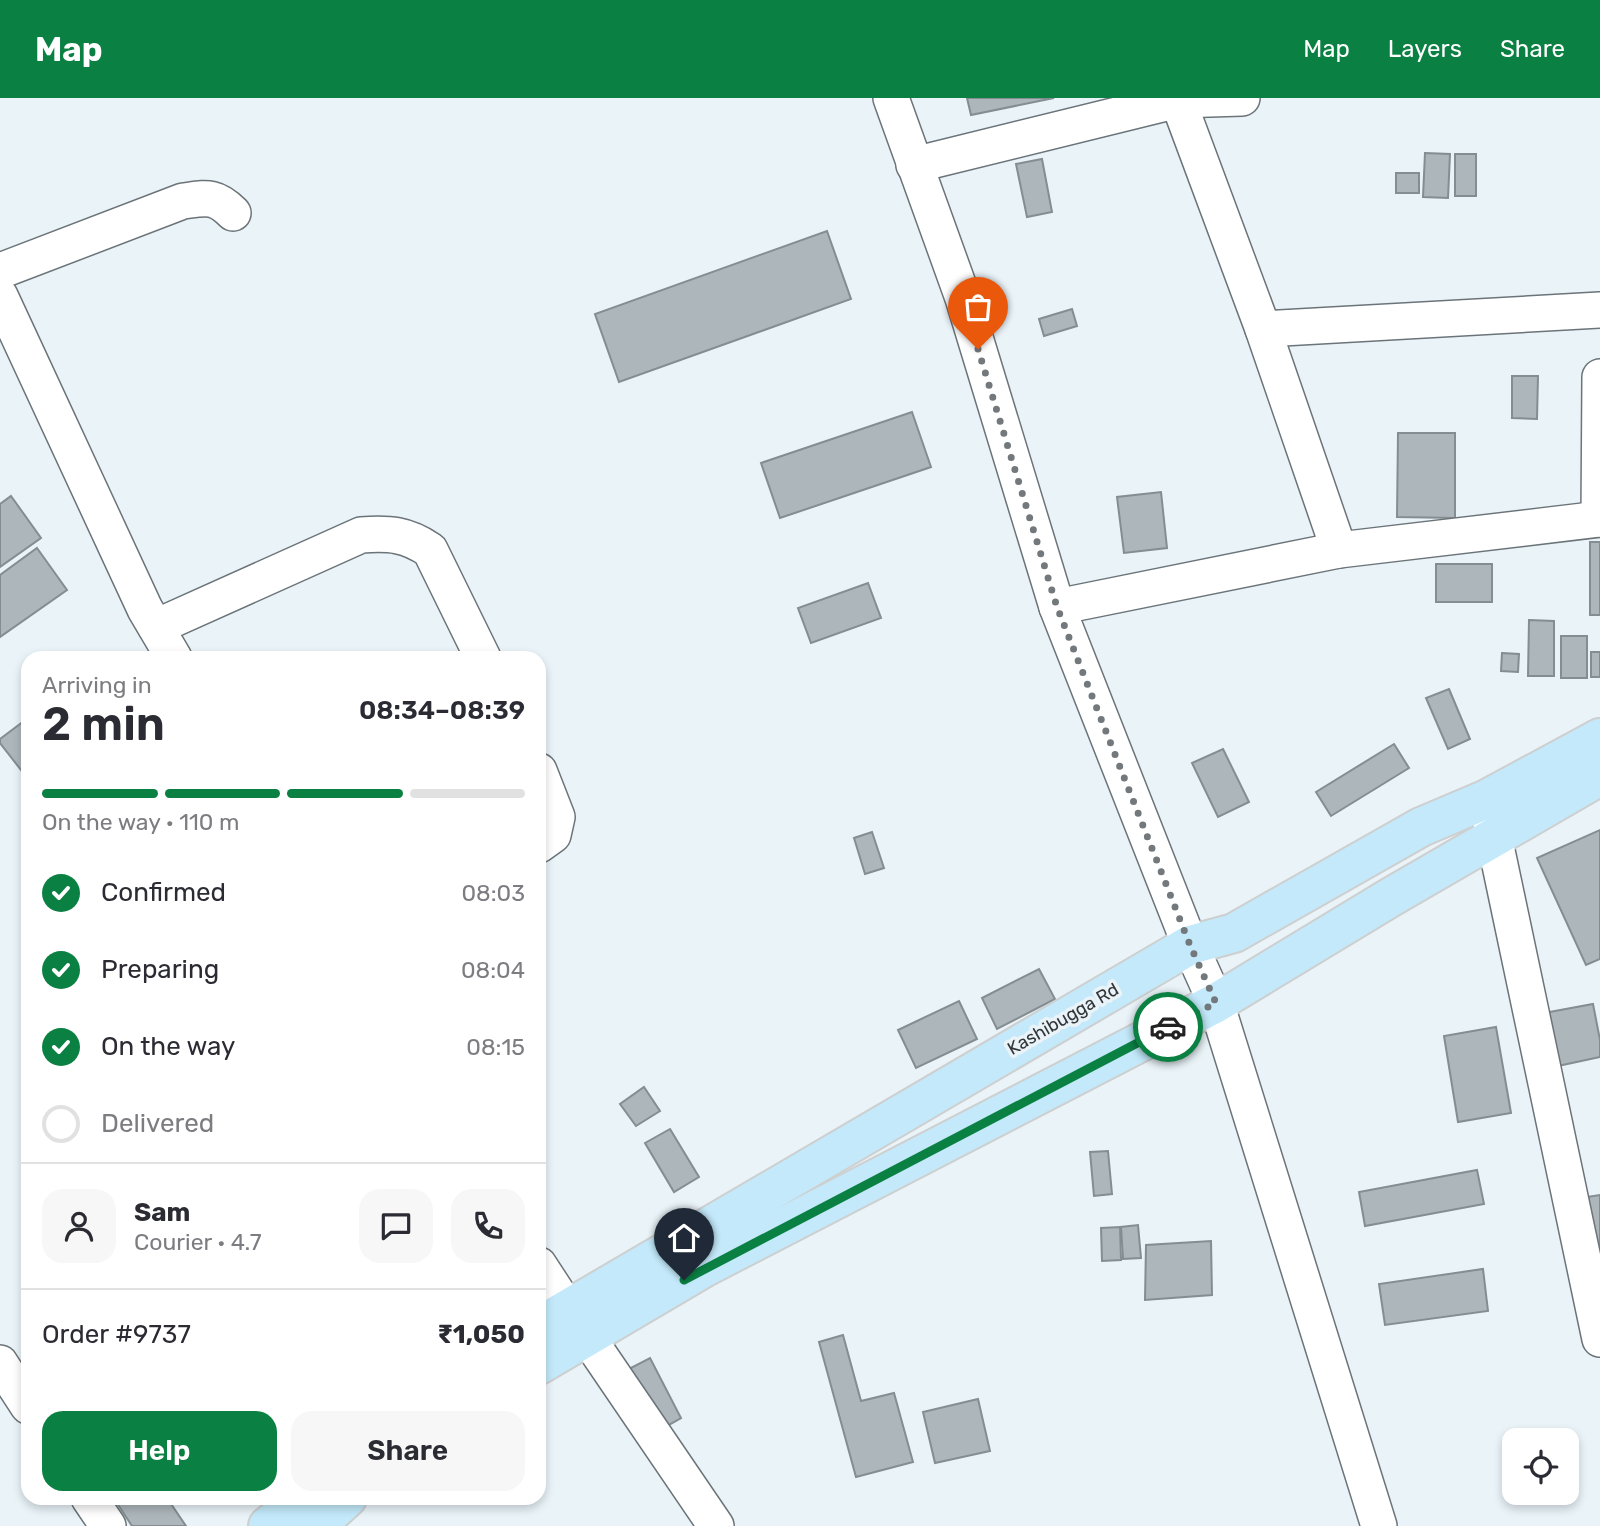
<!DOCTYPE html>
<html lang="en">
<head>
<meta charset="utf-8">
<style>
	:root { --surface:#fff; --page:#f7f7f7; --text:#2b2b33; --muted:#7c7c81; --line:#e1e1e2; --accent:#0b8043 }
	body { margin:0; font-family:Rubik,sans-serif; background:var(--page); color:var(--text); height:100vh; display:flex; flex-direction:column; font-size:26px; white-space:nowrap }
	* { box-sizing:border-box; margin:0 }
	p { font-size:23px; color:var(--muted) }
	.icon { flex:none; width:38px; height:38px; fill:none; stroke:currentColor; stroke-width:2; stroke-linecap:round; stroke-linejoin:round }
	.map { position:relative; flex:1; overflow:hidden }
	.drawer { position:absolute; left:21px; top:553px; width:525px; height:854px; display:flex; flex-direction:column; background:var(--surface); border-radius:21px; box-shadow:0 4px 10px #0003 }
	.drawer>* { flex:none }
	.controls { position:absolute; left:1502px; top:1330px; display:grid; gap:14px }
	.controls a { display:grid; place-items:center; width:77px; height:77px; border-radius:14px; background:var(--surface); box-shadow:0 4px 10px #0003; font-size:35px }
	.pin { position:absolute; display:grid; place-items:center; width:60px; height:60px; color:#fff; margin:-72px -30px; border-radius:50% 50% 50% 0; rotate:-45deg; box-shadow:0 0 7px #0007 }
	.pin .icon { rotate:45deg }
	.courier { position:absolute; display:grid; place-items:center; width:70px; height:70px; margin:-35px; border:5px solid #0b8043; border-radius:50%; background:#fff; color:#222; box-shadow:0 2px 9px #0007 }
	.summary em { font-style:normal; font-weight:600 }
	.summary div { display:flex; flex-direction:column-reverse }
	.summary { display:flex; align-items:center; justify-content:space-between; height:119px; padding:0 21px }
	h1 { font-size:46px; font-weight:600; line-height:52px }
	.bar { display:grid; grid-template-columns:repeat(4,1fr); gap:10px 7px; align-content:center; height:84px; padding:0 21px }
	.bar i { height:9px; border-radius:5px; background:var(--line) }
	.bar .selected { background:var(--accent) }
	.bar p { grid-column:span 4 }
	.line { display:flex; align-items:center; gap:18px; padding:0 21px; border-top:2px solid var(--line) }
	.line div { flex:1 }
	.round { display:grid; place-items:center; flex:none; width:74px; height:74px; border-radius:21px; background:var(--page) }
	ol { padding:0 21px; list-style:none }
	li { display:flex; align-items:center; gap:21px; height:77px }
	li p { margin-inline-start:auto }
	li .icon { padding:7px; border-radius:50%; background:var(--accent); color:#fff; stroke-width:4 }
	li:last-child { color:var(--muted) }
	li i { width:38px; height:38px; border:4px solid var(--line); border-radius:50% }
	.button { display:flex; gap:14px; margin-top:auto; padding:14px 21px }
	.button a { flex:1; height:80px; border-radius:21px; background:var(--accent); color:#fff; font-size:28px; font-weight:600; line-height:80px; text-align:center }
	.button a+a { background:var(--page); color:var(--text) }
	header { display:flex; align-items:center; gap:42px; box-sizing:border-box; height:98px; padding:0 35px; background:var(--accent); color:#fff }
	header strong { font-size:33px }
	nav { display:flex; gap:38px; margin-inline-start:auto; font-size:24px }
	.map>svg:first-child { display:block }
</style>
</head>
<body>
<header>
<strong>Map</strong>
<nav><a>Map</a><a>Layers</a><a>Share</a></nav>
</header>
<div class="map">
<svg width="1600" height="1428" viewBox="0 0 1600 1428">
	<rect width="100%" height="100%" fill="#e9f3f8"/>
	<g fill="#adb6bb" stroke="#848d91" stroke-width="2">
		<path d="M967,0H1054L971,17Z"/>
		<path d="M1425,55L1450,56L1448,100L1423,99Z"/>
		<rect x="1455" y="56" width="21" height="42"/>
		<path d="M1042,61L1052,114L1027,119L1016,66Z"/>
		<rect x="1396" y="75" width="23" height="20"/>
		<path d="M827,133L851,201L619,284L595,216Z"/>
		<path d="M1072,211L1077,228L1044,238L1039,221Z"/>
		<path d="M1512,278H1538L1537,321L1512,320Z"/>
		<path d="M912,314L931,369L780,420L761,365Z"/>
		<path d="M1398,335H1455V420L1397,419Z"/>
		<path d="M1161,394L1167,450L1124,455L1117,399Z"/>
		<path d="M11,398L41,440L0,469V406Z"/>
		<rect x="1590" y="444" width="10" height="73"/>
		<path d="M37,450L67,492L0,539V477Z"/>
		<rect x="1436" y="466" width="56" height="38"/>
		<path d="M868,485L881,520L811,545L798,510Z"/>
		<path d="M1529,522L1554,523V578H1528Z"/>
		<rect x="1561" y="538" width="26" height="42"/>
		<rect x="1591" y="554" width="9" height="25"/>
		<path d="M1502,555L1519,556L1518,574L1501,573Z"/>
		<path d="M1449,591L1470,641L1448,651L1426,600Z"/>
		<path d="M28,620V681L0,645V641Z"/>
		<path d="M1394,646L1409,670L1331,718L1316,694Z"/>
		<path d="M1223,651L1249,704L1218,719L1192,665Z"/>
		<path d="M1600,732V861L1586,867L1537,760Z"/>
		<path d="M872,734L884,770L865,776L854,740Z"/>
		<path d="M1039,871L1055,901L997,931L982,900Z"/>
		<path d="M959,903L977,941L916,970L898,932Z"/>
		<path d="M1593,906L1600,942V959L1544,971L1533,917Z"/>
		<path d="M1496,929L1511,1015L1458,1024L1444,938Z"/>
		<path d="M644,989L660,1013L636,1028L620,1006Z"/>
		<path d="M670,1031L699,1079L674,1094L645,1045Z"/>
		<path d="M1108,1053L1112,1096L1094,1098L1090,1054Z"/>
		<path d="M1477,1072L1484,1106L1365,1128L1359,1094Z"/>
		<path d="M1600,1097V1178L1574,1101Z"/>
		<path d="M1138,1127L1141,1160L1123,1161L1121,1129Z"/>
		<path d="M1120,1129L1121,1162L1102,1163L1101,1130Z"/>
		<path d="M1211,1143L1212,1197L1145,1202L1146,1147Z"/>
		<path d="M1483,1171L1488,1213L1385,1227L1379,1186Z"/>
		<path d="M843,1237L861,1303L894,1295L913,1364L856,1379L819,1244Z"/>
		<path d="M650,1260L681,1320L658,1333L627,1272Z"/>
		<path d="M978,1301L990,1353L935,1365L923,1314Z"/>
		<path d="M119,1400H167L186,1428H132L115,1402Z"/>
	</g>
	<g fill="none" stroke-linecap="round" stroke-linejoin="round">
		<defs>
			<g id="minor">
				<path d="M891,0L963,200L1057,509L1190,847L1216,905L1379,1428"/>
				<path d="M1177,0L1263,231L1339,452"/>
				<path d="M914,67L1178,2L1242,0"/>
				<path d="M0,173L183,103C207,100 215,97 233,115"/>
				<path d="M0,198L145,511L174,560"/>
				<path d="M1263,231L1600,212"/>
				<path d="M1599,421L1600,279"/>
				<path d="M1057,509L1339,452L1600,421"/>
				<path d="M156,529L361,437C390,435 406,436 430,452L483,560"/>
				<path d="M539,673L557,719L553,737L539,747"/>
				<path d="M1489,715L1600,1241"/>
				<path d="M539,1167L567,1210"/>
				<path d="M588,1240L716,1428"/>
				<path d="M0,1265L28,1308"/>
				<path d="M89,1400L108,1428"/>
			</g>
			<g id="major">
				<path d="M539,1228L1190,847L1234,835L1421,729L1487,701L1600,640"/>
				<path d="M539,1267L707,1168L1216,905L1391,799L1600,678"/>
				<path d="M268,1428L303,1400"/>
				<path d="M316,1428L347,1400"/>
			</g>
		</defs>
		<use href="#minor" stroke="#6b7479" stroke-width="38"/>
		<use href="#major" stroke="#cecfcf" stroke-width="42"/>
		<use href="#minor" stroke="#fff" stroke-width="35"/>
		<use href="#major" stroke="#c3e9fa" stroke-width="38"/>
	</g>
	<g fill="none" stroke-linecap="round" stroke-linejoin="round">
		<path stroke="#72787b" stroke-width="7" stroke-dasharray="0 12.6" d="M978,251L1057,509L1190,847L1216,905L1168,929"/>
		<path stroke="#0b8043" stroke-width="9" d="M684,1182L1168,929"/>
	</g>
	<g text-anchor="middle" stroke-width="7" stroke-linejoin="round" paint-order="stroke">
		<g font-size="18" fill="#323638" stroke="#e9f3f8">
			<text transform="translate(1063 921) rotate(-30)" y="6">Kashibugga Rd</text>
		</g>
	</g>
</svg>
<div class="controls">
<a><svg class="icon" aria-label="locate" viewBox="0 0 24 24"><circle cx="12" cy="12" r="6"/><path d="M12 2v4M12 18v4M2 12h4M18 12h4"/></svg></a>
</div>
<div class="pin" style="left:978px;top:251px;background:#ea580c"><svg class="icon" aria-label="bag" viewBox="0 0 24 24"><path d="M5 8h14l-1 12H6zM9 8a3 3 0 0 1 6 0"/></svg></div>
<div class="pin" style="left:684px;top:1182px;background:#1f2937"><svg class="icon" aria-label="home" viewBox="0 0 24 24"><path d="M3 11l9-7 9 7M6 9v11h12V9"/></svg></div>
<div class="courier" style="left:1168px;top:929px"><svg class="icon" aria-label="car" viewBox="0 0 24 24"><path d="M5 17H2v-5l4-1 3-4h7l3 4 3 1v5h-3M9 17h6M6 11h13"/><circle cx="7" cy="17" r="2"/><circle cx="17" cy="17" r="2"/></svg></div>
<section class="drawer">
<div class="summary"><div><h1>2 min</h1><p>Arriving in</p></div><em>08:34–08:39</em></div>
<div class="bar"><i class="selected"></i><i class="selected"></i><i class="selected"></i><i></i><p>On the way · 110 m</p></div>
<ol>
<li><svg class="icon" aria-label="check" viewBox="0 0 24 24"><path d="M5 12l5 5 9-10"/></svg>Confirmed<p>08:03</p></li>
<li><svg class="icon" aria-label="check" viewBox="0 0 24 24"><path d="M5 12l5 5 9-10"/></svg>Preparing<p>08:04</p></li>
<li><svg class="icon" aria-label="check" viewBox="0 0 24 24"><path d="M5 12l5 5 9-10"/></svg>On the way<p>08:15</p></li>
<li><i></i>Delivered</li>
</ol>
<div class="line" style="height:126px"><a class="round"><svg class="icon" aria-label="person" viewBox="0 0 24 24"><circle cx="12" cy="8" r="4"/><path d="M4 21q1-7 8-7t8 7"/></svg></a><div><b>Sam</b><p>Courier · 4.7</p></div><a class="round"><svg class="icon" aria-label="chat" viewBox="0 0 24 24"><path d="M4 5h16v11H9l-5 4z"/></svg></a><a class="round"><svg class="icon" aria-label="phone" viewBox="0 0 24 24"><path d="M5 4h4l2 5-3 2q2 4 5 5l2-3 5 2v4C11 20 4 13 5 4z"/></svg></a></div>
<div class="line" style="height:91px"><div>Order #9737</div><b>₹1,050</b></div>
<div class="button"><a>Help</a><a>Share</a></div>
</section>
</div>
</body>
</html>
